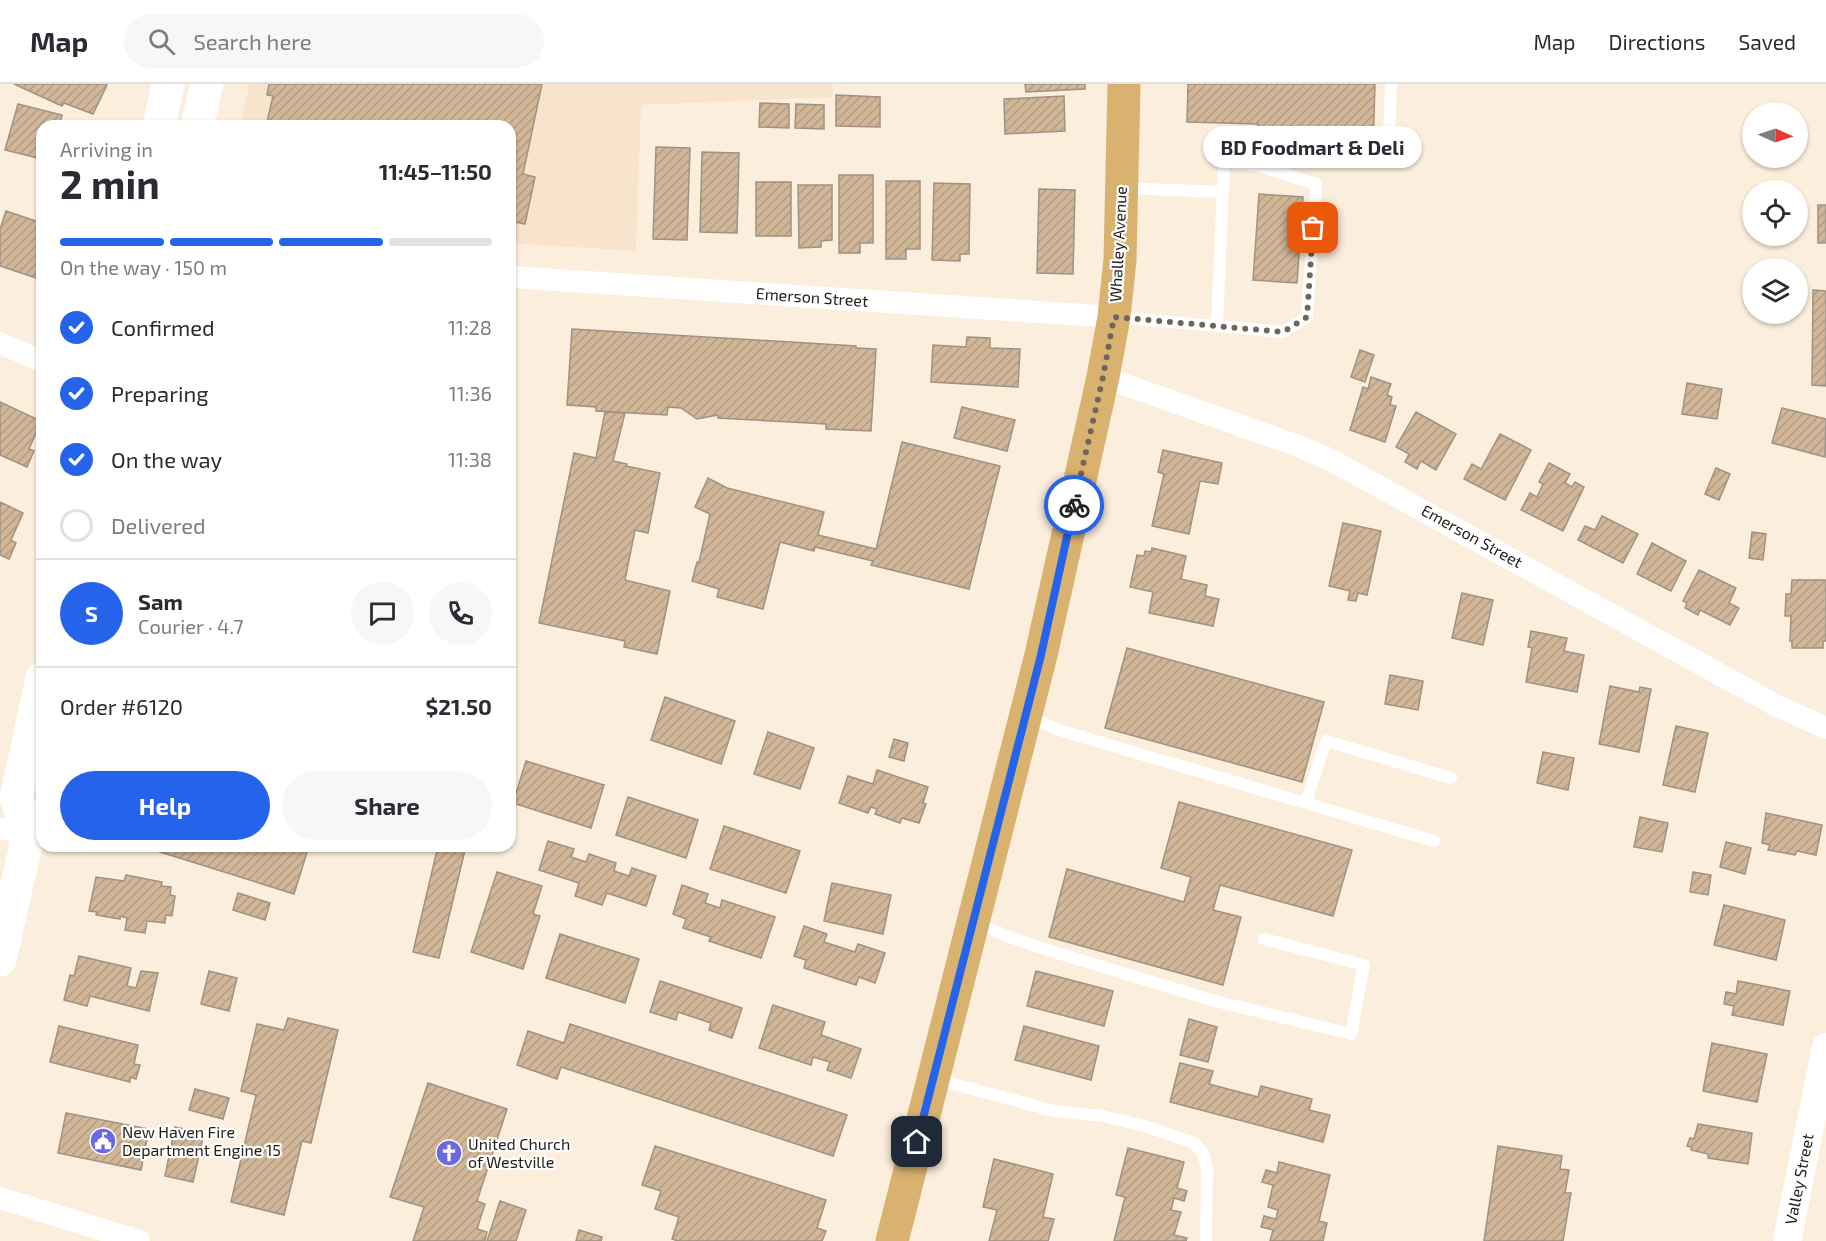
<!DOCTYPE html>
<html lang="en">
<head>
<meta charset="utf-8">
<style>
	:root { --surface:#fff; --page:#f7f7f7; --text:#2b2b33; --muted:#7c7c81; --line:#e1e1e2; --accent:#2563eb }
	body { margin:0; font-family:"Exo 2",sans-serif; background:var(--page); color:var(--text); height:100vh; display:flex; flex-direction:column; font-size:22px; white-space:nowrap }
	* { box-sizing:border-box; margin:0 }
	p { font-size:20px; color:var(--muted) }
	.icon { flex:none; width:33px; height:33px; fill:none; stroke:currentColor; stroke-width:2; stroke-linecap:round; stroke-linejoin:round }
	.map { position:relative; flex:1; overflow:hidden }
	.panel { position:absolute; left:36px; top:36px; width:480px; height:732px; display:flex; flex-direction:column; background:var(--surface); border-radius:18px; box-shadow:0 2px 4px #0004 }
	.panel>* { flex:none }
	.needle { width:39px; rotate:93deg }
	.fabs { position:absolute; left:1742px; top:18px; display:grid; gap:12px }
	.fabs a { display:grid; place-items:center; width:66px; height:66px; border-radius:50%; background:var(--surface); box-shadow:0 2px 4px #0004; font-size:30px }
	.pin { position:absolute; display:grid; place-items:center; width:51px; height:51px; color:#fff; margin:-26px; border-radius:12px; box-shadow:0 3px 9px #0006 }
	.courier { position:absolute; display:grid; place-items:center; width:60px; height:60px; margin:-30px; border:4px solid #2563eb; border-radius:50%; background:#fff; color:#222; box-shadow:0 2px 8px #0007 }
	.bubble { position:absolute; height:42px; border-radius:21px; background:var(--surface); box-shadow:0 2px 4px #0004; font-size:20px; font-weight:700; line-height:42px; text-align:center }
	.head em { font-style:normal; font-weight:700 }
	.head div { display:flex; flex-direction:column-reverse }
	.head { display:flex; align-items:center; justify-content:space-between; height:102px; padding:0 24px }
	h1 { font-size:39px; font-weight:700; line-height:45px }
	.bar { display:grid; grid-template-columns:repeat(4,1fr); gap:9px 6px; align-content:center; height:72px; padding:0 24px }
	.bar i { height:8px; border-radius:4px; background:var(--line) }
	.bar .selected { background:var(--accent) }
	.bar p { grid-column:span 4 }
	.line { display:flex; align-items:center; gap:15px; padding:0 24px; border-top:2px solid var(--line) }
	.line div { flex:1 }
	.round { display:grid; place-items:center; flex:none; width:63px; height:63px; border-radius:32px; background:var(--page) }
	ol { padding:0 24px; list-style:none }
	li { display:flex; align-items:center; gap:18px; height:66px }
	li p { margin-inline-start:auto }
	li .icon { padding:6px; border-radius:50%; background:var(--accent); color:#fff; stroke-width:4 }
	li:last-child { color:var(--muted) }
	li i { width:33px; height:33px; border:3px solid var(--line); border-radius:50% }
	.button { display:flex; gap:12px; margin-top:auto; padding:12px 24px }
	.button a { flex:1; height:69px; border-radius:36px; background:var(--accent); color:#fff; font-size:24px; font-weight:700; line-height:69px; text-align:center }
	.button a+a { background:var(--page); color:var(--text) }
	header { display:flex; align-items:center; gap:36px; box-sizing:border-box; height:84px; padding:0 30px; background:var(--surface); border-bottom:2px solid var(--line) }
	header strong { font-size:28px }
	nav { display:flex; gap:33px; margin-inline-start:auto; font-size:21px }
	.search { width:420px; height:54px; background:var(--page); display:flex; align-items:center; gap:15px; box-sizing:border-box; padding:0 21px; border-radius:33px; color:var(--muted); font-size:22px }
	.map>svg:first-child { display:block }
</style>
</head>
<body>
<header>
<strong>Map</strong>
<div class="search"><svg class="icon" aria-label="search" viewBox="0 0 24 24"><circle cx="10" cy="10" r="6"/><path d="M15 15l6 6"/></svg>Search here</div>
<nav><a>Map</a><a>Directions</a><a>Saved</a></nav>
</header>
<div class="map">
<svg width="1826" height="1157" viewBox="0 0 1826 1157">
	<defs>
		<pattern id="building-hatch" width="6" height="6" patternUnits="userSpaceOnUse" patternTransform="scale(1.5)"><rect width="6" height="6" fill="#d1b697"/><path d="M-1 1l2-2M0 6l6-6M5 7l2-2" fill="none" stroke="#b39c81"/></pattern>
	</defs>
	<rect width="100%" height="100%" fill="#fceedd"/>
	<path fill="#f8e4cd" d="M249,0H833L832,13L641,21L636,167L510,159V42H241Z"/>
	<g fill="url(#building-hatch)" stroke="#9f9282" stroke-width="1.5">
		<path d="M14,0H105L107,1L93,30L64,19L62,22Z"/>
		<path d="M269,0H542L523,90L535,93L525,140L510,137V42H266L273,12L267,11Z"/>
		<path d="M1025,0H1085V5L1026,8Z"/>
		<path d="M1188,0H1375L1373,64L1257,61L1258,40L1187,38Z"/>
		<path d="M836,11L880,13V43L836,42Z"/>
		<path d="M1064,12L1065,47L1005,50L1004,15Z"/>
		<path d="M760,19L789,20V44L759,43Z"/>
		<path d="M18,20L62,31L60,41L63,42H42V75L5,66Z"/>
		<path d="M796,20L824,21V45L795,44Z"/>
		<path d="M656,63L690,64L687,156L653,155Z"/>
		<path d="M702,68L739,69L737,149L700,148Z"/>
		<path d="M839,91H873V159H860V169H839Z"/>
		<path d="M886,97H920V165H906V175H886Z"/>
		<rect x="756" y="98" width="35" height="54"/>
		<path d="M934,99L970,100L969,170H960V177L932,176Z"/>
		<path d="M798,101H832V156L821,157V163L799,164Z"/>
		<path d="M1039,105L1075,106L1073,190L1037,189Z"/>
		<path d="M1259,110L1303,113L1297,199L1253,196Z"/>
		<rect x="1818" y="121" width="8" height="38"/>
		<path d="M6,127L42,139V196L0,182V145Z"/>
		<path d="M1813,206L1826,207V302L1812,301Z"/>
		<path d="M572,245L856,262V264L876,265L871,347L826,345V340L718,334V331L697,335L681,324L668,323L667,331L596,327V323L567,321Z"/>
		<path d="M967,253L990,254V264L1020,265L1018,303L931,298L933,261L966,263Z"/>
		<path d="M1360,266L1374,271L1365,298L1351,293Z"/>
		<path d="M1371,293L1391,300L1387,311L1392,313L1390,321L1396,322L1385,358L1350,346L1363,303L1368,305Z"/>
		<path d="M1687,299L1722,305L1717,335L1682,330Z"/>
		<path d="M0,318L41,337L29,365L34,367L27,383L0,371Z"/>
		<path d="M962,323L1015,336L1007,367L954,354Z"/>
		<path d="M1782,324L1826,335L1825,373L1772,359Z"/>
		<path d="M605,328L625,329L613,377L627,380L626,382L660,389L648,449L635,446L625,496L670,507L657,570L624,563L625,557L539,539L574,369L596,374Z"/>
		<path d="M1416,328L1456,350L1436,386L1421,377L1417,385L1405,378L1409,370L1396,363Z"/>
		<path d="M1500,350L1531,366L1505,416L1464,395L1472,380L1481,385Z"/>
		<path d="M902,358L1000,382L969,505L871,481L873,477L815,463L814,467L780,458L763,525L717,513L719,505L692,497L697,478H699L710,430L695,423L708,394L727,404L824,428L818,451L876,465Z"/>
		<path d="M1163,366L1222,379L1218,400L1200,397L1189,450L1152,442L1164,390L1158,388Z"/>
		<path d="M1549,379L1570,390L1565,399L1572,403L1575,398L1584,403L1563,447L1521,426L1530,409L1537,413L1543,400L1539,398Z"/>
		<path d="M1716,384L1730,390L1719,416L1705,410Z"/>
		<path d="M0,418L23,429L11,456L16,459L9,475L0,471Z"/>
		<path d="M1602,432L1638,450L1623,479L1578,456L1585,442L1595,446Z"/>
		<path d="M1343,439L1381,447L1367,511L1358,509L1356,517L1348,516L1350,507L1329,502Z"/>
		<path d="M1752,448L1766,450L1763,476L1749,474Z"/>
		<path d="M1652,459L1686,477L1671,507L1637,490Z"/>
		<path d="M1152,464L1186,472L1181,495L1207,501L1205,512L1219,515L1213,542L1149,529L1153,508L1130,503L1137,471L1144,472L1145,467L1151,468Z"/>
		<path d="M1699,486L1736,504L1729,519L1739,524L1730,541L1700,526L1698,531L1685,524L1687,519L1683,517Z"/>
		<path d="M1792,496H1826V557H1823V564H1792V557H1790L1791,532H1785L1786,510H1791Z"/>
		<path d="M1462,509L1493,516L1483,561L1452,554Z"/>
		<path d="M1531,547L1567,554L1564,567L1584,571L1577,608L1526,598L1532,564L1528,563Z"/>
		<path d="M1127,564L1324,618L1302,698L1105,644Z"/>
		<path d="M1390,591L1423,597L1418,626L1385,620Z"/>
		<path d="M1610,602L1639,608L1640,603L1651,605L1639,668L1599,660Z"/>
		<path d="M665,613L735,637L721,680L651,656Z"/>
		<path d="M1676,642L1708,649L1695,708L1663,701Z"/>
		<path d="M768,648L814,664L800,705L754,690Z"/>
		<path d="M894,655L908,659L904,677L889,673Z"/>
		<path d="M1543,668L1574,674L1568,706L1537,699Z"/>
		<path d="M526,677L604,701L591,744L513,719Z"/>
		<path d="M877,686L928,703L923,719L926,720L919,739L902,734L900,739L875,730L877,725L871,723L868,729L839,719L848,692L873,700Z"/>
		<path d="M628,713L698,736L686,774L616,751Z"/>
		<path d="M1179,718L1352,766L1333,832L1220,801L1213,826L1241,833L1223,901L1049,853L1067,785L1184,818L1191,793L1161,784Z"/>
		<path d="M1766,729L1822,741L1816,771L1797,767L1795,771L1768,766L1770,761L1762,759Z"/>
		<path d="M1640,733L1668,739L1662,768L1634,763Z"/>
		<path d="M724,742L800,767L786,809L710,785Z"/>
		<path d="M548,757L574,765L571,773L586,778L589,770L616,779L614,787L629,792L632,784L656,792L646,822L607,809L602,821L575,812L579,799L539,786Z"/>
		<path d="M1726,758L1751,764L1745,790L1720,783Z"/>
		<path d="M141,762H309L294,810Z"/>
		<path d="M438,762H466L439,874L413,868Z"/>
		<path d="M497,788L542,802L533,830L540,832L523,885L471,868Z"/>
		<path d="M1693,788L1711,791L1708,811L1690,808Z"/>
		<path d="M126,791L162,798L161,802L171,803L170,811L175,812L172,832L166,831L165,839L147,837L145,849L125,846L127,834L120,832V835L96,831L97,828L89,827L96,793L124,797Z"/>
		<path d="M832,799L891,811L883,850L824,837Z"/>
		<path d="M682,801L708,810L705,819L720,824L722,816L775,833L761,874L709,857L711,853L683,844L686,835L673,830Z"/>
		<path d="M238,809L270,819L265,836L233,826Z"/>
		<path d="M1724,821L1785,836L1776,876L1714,861Z"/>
		<path d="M804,842L827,850L824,858L855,868L858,860L885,869L875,899L859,893L856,901L804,884L806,876L794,872Z"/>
		<path d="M560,850L639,875L625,919L546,894Z"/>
		<path d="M79,872L131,884L127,902L136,904L141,887L158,889L149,927L90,912L87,922L64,916L70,891L74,892Z"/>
		<path d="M209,887L237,894L229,927L201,920Z"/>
		<path d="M1036,887L1113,907L1104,942L1027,922Z"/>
		<path d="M660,897L742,924L732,954L709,946L711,939L678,928L676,936L650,928Z"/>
		<path d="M1738,897L1790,907L1783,941L1732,931L1734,922L1724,920L1726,908L1736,910Z"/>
		<path d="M773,921L825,938L821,951L861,965L851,994L827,986L830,978L813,973L811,981L759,964Z"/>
		<path d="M288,934L338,946L311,1059L302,1057L284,1131L231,1118L256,1011L241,1007L257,940L284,946Z"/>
		<path d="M1189,935L1217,943L1208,978L1180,971Z"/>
		<path d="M570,940L847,1031L833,1072L561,983L557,995L517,981L528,947L564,959Z"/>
		<path d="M59,942L138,961L134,980L140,981L136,995L130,993V998L50,978Z"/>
		<path d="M1024,942L1099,962L1091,996L1015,976Z"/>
		<path d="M1712,959L1767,970L1757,1018L1703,1007Z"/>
		<path d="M1180,979L1213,987L1209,1000L1258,1013L1261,1002L1312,1015L1309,1026L1330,1031L1323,1058L1170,1018Z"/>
		<path d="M428,999L507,1025L477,1117L485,1120L477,1145L487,1148L485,1157H413L424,1123L390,1113Z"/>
		<path d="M195,1005L229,1014L223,1035L189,1026Z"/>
		<path d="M66,1029L149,1045L141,1086L58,1069Z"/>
		<path d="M1698,1040L1752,1049L1748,1080L1708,1074V1070L1691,1066L1692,1063L1687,1062L1690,1054L1694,1055Z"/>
		<path d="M175,1043L204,1049L193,1098L165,1092Z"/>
		<path d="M655,1062L826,1116L817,1144L826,1147L822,1157H678L672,1155L679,1133L655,1125L661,1107L642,1101Z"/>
		<path d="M1498,1062L1562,1072L1560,1085L1569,1086L1565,1109H1571L1563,1157H1484Z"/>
		<path d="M1128,1064L1184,1078L1177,1104L1187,1107L1184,1117L1174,1114L1171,1126L1181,1128L1174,1151L1187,1154L1186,1157H1114L1125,1113L1116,1111Z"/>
		<path d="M994,1075L1053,1090L1043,1133L1054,1135L1048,1157H989L997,1126L983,1123Z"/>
		<path d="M1279,1078L1330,1091L1319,1137L1327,1139L1323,1157H1270L1273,1146L1261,1143L1264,1132L1276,1135L1278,1126L1268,1123L1273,1101L1262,1098L1266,1086L1277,1089Z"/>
		<path d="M500,1117L526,1126L516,1157H487Z"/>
		<path d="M579,1146L602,1153L601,1157H576Z"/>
	</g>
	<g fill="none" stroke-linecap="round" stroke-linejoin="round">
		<g stroke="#fff" stroke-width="12">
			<path d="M1389,49L1391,0"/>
			<path d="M1122,104L1223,108"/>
			<path d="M1115,233L1217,242L1224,78L1255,81L1316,100L1307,233L1283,248L1217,242"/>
			<path d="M1027,632L1059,646L1434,757"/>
			<path d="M1306,718L1326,657L1451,694"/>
			<path d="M974,838L1007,852L1041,864L1215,917L1351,950L1364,881L1264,855"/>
			<path d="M935,995L1054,1027L1102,1032L1145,1042L1194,1059L1203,1069L1207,1084L1206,1157"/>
		</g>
		<g stroke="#fff" stroke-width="22">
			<path d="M510,193L1114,233"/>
			<path d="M0,259L42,277"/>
			<path d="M1103,293L1293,360L1329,375L1779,623L1826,644"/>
			<path d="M0,745L29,747"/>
			<path d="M0,1114L139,1157"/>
		</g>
		<path stroke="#fff" stroke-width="28" d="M1787,1157L1826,963"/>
		<g stroke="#fff" stroke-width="33">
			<path d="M159,42L168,0"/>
			<path d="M197,42L207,0"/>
			<path d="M29,747L16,715L42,594"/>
			<path d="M0,876L29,747L42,731"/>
		</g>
		<path stroke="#dab26f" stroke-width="33" d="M892,1157L1041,571L1103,293L1114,233L1120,176L1124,0"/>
	</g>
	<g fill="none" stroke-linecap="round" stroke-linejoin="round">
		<path stroke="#6e665c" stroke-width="6" stroke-dasharray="0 10.8" d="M1074,421L1103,293L1114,233L1283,248L1307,233L1313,144"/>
		<path stroke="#2563eb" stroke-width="8" d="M917,1058L1041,571L1074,421"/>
	</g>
	<defs>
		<symbol id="civic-disc" viewBox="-11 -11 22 22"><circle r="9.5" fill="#6c68e2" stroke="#fff"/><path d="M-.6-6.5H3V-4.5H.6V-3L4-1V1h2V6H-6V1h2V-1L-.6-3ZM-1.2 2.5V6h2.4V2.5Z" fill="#fff"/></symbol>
		<symbol id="church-disc" viewBox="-11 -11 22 22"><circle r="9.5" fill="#6c68e2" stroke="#fff"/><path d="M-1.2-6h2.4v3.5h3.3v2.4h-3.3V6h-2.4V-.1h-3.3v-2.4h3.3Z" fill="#fff"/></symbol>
	</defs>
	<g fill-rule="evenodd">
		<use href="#civic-disc" x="88" y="1042" width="30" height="30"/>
		<use href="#church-disc" x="434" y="1054" width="30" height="30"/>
	</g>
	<g text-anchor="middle" stroke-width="4.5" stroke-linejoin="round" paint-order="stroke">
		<g font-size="16" fill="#211c16" stroke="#fff">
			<text transform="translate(1118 160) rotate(-87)" y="6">Whalley Avenue</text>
			<text transform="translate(812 213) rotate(4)" y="6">Emerson Street</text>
			<text transform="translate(1472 452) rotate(29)" y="6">Emerson Street</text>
			<text transform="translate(1799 1095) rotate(-79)" y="6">Valley Street</text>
		</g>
		<g font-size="16" fill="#211c16" stroke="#fff" text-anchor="start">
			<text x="122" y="1054">New Haven Fire<tspan x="122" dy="18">Department Engine 15</tspan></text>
			<text x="468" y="1066">United Church<tspan x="468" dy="18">of Westville</tspan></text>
		</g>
	</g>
</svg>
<div class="fabs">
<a><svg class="needle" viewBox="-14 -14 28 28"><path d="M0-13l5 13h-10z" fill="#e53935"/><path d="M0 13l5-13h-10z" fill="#7c7c81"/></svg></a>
<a><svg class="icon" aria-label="locate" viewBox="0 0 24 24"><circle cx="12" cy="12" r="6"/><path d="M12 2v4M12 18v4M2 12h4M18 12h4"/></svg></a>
<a><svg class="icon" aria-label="layers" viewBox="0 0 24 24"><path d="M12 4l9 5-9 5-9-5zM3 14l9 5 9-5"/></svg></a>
</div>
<div class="pin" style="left:1313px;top:144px;background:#ea580c"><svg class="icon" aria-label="bag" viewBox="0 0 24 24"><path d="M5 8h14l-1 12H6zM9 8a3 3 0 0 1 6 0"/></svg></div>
<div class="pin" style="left:917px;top:1058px;background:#1f2937"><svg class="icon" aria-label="home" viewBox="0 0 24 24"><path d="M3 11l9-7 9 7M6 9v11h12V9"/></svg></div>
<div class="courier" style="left:1074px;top:421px"><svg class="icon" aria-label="bike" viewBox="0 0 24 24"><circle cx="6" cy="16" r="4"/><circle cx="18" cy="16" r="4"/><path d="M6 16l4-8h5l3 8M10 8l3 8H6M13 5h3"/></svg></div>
<div class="bubble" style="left:1203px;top:42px;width:219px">BD Foodmart &amp; Deli</div>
<section class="panel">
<div class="head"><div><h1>2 min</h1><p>Arriving in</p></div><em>11:45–11:50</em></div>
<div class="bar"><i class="selected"></i><i class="selected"></i><i class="selected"></i><i></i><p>On the way · 150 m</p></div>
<ol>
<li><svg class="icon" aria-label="check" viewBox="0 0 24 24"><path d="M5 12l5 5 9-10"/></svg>Confirmed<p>11:28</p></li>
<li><svg class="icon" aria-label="check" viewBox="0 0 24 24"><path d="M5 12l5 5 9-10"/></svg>Preparing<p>11:36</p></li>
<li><svg class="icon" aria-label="check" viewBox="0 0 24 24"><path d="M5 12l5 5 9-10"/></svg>On the way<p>11:38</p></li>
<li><i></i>Delivered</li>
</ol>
<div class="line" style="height:108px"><b class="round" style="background:var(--accent);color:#fff">S</b><div><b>Sam</b><p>Courier · 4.7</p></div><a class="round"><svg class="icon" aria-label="chat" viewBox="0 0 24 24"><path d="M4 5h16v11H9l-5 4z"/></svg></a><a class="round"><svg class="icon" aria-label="phone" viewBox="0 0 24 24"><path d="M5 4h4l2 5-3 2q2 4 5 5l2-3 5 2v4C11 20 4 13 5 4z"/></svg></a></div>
<div class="line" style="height:78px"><div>Order #6120</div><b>$21.50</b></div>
<div class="button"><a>Help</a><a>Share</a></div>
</section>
</div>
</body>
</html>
